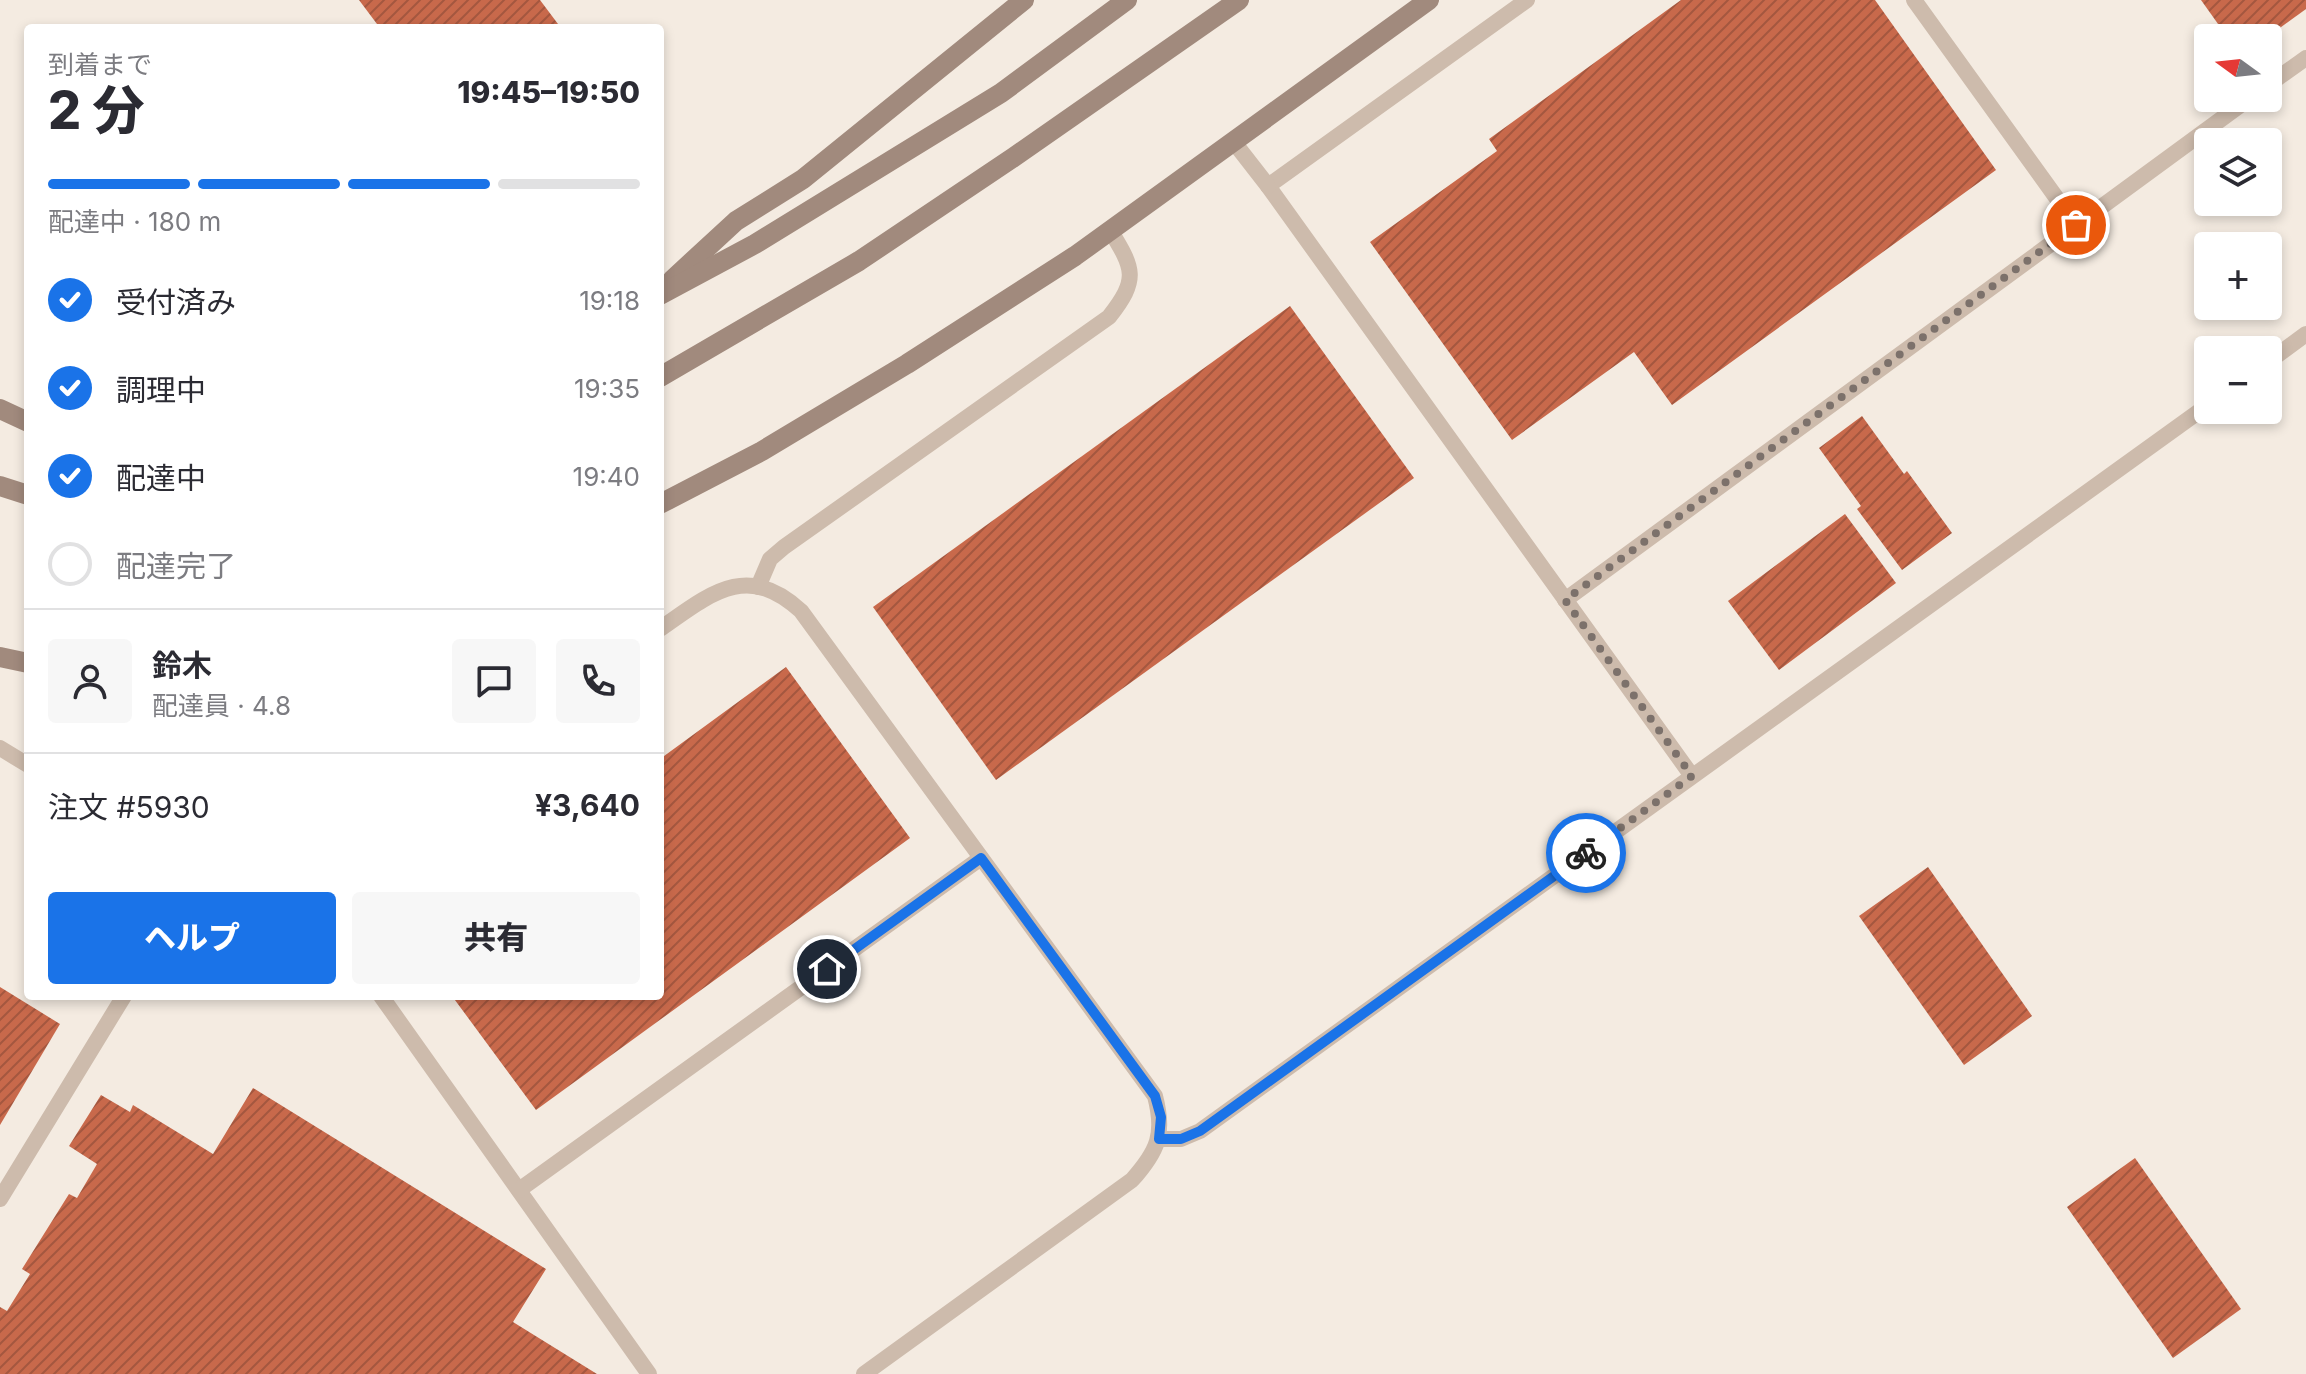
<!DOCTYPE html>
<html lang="ja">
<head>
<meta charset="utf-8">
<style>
	:root { --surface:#fff; --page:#f7f7f7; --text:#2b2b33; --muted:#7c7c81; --line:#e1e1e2; --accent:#1a73e8 }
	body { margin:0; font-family:Inter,"Noto Sans JP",sans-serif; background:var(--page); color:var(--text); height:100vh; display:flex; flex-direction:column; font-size:30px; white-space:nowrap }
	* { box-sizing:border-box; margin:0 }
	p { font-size:26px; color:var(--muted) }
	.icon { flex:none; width:44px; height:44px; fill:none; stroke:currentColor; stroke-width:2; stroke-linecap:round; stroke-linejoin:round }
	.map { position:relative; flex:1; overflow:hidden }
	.details { position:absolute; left:24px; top:24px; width:640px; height:976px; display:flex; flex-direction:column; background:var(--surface); border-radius:8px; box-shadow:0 4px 12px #0003 }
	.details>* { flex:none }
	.needle { width:52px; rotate:285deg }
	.tools { position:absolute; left:2194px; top:24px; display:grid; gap:16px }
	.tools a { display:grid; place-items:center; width:88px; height:88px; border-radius:8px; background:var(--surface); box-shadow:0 4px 12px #0003; font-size:40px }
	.pin { position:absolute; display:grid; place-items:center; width:68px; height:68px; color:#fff; margin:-34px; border:4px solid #fff; border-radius:50%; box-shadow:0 2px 8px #0007 }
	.courier { position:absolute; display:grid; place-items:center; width:80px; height:80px; margin:-40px; border:6px solid #1a73e8; border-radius:50%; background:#fff; color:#222; box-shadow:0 2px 10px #0007 }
	.overview em { font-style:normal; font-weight:800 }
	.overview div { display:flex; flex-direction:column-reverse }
	.overview { display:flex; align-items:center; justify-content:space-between; height:136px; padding:0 24px }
	h1 { font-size:52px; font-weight:800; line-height:60px }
	.bar { display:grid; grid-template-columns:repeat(4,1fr); gap:12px 8px; align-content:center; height:96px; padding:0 24px }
	.bar i { height:10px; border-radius:6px; background:var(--line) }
	.bar .active { background:var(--accent) }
	.bar p { grid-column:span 4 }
	.line { display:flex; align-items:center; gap:20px; padding:0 24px; border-top:2px solid var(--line) }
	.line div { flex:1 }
	.round { display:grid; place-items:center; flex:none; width:84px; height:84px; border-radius:8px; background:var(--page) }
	ol { padding:0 24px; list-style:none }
	li { display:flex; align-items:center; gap:24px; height:88px }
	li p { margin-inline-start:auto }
	li .icon { padding:8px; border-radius:50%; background:var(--accent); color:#fff; stroke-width:4 }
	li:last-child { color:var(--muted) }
	li i { width:44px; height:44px; border:4px solid var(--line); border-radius:50% }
	.cta { display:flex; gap:16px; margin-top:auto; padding:16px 24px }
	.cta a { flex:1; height:92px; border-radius:8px; background:var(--accent); color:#fff; font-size:32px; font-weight:800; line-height:92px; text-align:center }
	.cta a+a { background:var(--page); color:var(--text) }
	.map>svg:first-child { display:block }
</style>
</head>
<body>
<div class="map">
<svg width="2306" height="1374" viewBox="0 0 2306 1374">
	<defs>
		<pattern id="building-hatch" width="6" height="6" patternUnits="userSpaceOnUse" patternTransform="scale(2)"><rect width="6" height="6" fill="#c8694b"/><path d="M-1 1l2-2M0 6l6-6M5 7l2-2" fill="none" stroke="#a4573f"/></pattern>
	</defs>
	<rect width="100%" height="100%" fill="#f4ebe1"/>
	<g fill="url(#building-hatch)">
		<path d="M359,0H540L561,28H380Z"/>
		<path d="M1681,0H1875L1996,170L1672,405L1634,352L1512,440L1370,242L1497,151L1489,139Z"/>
		<path d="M2201,0H2306V9L2266,38H2228Z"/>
		<path d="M1290,306L1414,478L996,780L873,607Z"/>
		<path d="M1862,416L1904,474L1907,471L1952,533L1902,570L1857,509L1861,506L1819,448Z"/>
		<path d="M1845,514L1896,583L1779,670L1728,601Z"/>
		<path d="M786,667L910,838L536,1110L452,996H660V759Z"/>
		<path d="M1928,867L2032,1016L1964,1065L1859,916Z"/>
		<path d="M0,987L60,1024L0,1125Z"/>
		<path d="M253,1088L546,1269L513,1322L597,1374H0V1307L7,1311L30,1274L22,1269L69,1194L77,1198L97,1164L69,1146L101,1095L130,1112L133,1105L213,1154Z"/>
		<path d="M2135,1158L2241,1309L2173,1358L2067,1207Z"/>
	</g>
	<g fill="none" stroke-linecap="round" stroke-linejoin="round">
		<g stroke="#cdbbac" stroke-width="16">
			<path d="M1527,0L1268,186L1692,776"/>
			<path d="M1914,0L2076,225"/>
			<path d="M2268,85L2306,58"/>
			<path d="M1233,141L1268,186"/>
			<path d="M2268,362L2306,334"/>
			<path d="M758,587L770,559L784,547L1109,317C1139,279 1134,269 1110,230"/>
			<path d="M1565,600L2250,98"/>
			<path d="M660,629C710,594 747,561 801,611L1155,1096C1165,1134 1158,1151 1132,1180L864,1374"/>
			<path d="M0,748L28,765"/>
			<path d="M381,996L649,1374"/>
			<path d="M1159,1139H1181L1200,1131L2208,405"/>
			<path d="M519,1190L981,858"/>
			<path d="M0,1199L124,996"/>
		</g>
		<g stroke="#a18a7d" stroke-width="20">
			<path d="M672,280L736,221L803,179L1024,0"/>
			<path d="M660,295L755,244L1001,93L1127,0"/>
			<path d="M660,377L859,261L1014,157L1239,0"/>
			<path d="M0,409L28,422"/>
			<path d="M0,486L28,495"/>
			<path d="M660,504L762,451L907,364L1075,256L1429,0"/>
			<path d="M0,657L28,663"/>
		</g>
	</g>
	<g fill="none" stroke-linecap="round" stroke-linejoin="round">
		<path stroke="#7c716b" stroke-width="8" stroke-dasharray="0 14.4" d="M1586,853L1692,776L1565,600L2076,225"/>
		<path stroke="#1a73e8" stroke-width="10" d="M827,969L981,858L1155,1096L1161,1117L1159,1139H1181L1200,1131L1586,853"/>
	</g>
</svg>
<div class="tools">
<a><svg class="needle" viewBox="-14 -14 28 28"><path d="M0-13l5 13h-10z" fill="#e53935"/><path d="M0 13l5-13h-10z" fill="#7c7c81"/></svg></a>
<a><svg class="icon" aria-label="layers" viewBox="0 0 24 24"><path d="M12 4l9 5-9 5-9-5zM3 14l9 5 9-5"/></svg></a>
<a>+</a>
<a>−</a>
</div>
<div class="pin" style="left:2076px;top:225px;background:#ea580c"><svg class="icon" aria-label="bag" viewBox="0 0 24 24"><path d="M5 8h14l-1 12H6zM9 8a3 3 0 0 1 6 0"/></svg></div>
<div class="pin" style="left:827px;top:969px;background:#1f2937"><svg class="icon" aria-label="home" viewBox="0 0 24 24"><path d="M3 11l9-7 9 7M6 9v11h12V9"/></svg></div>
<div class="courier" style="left:1586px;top:853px"><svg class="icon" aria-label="bike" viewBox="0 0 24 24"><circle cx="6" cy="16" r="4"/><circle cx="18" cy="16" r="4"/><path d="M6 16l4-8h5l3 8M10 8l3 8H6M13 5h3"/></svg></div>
<section class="details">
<div class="overview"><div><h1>2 分</h1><p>到着まで</p></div><em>19:45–19:50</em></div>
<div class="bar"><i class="active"></i><i class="active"></i><i class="active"></i><i></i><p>配達中 · 180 m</p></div>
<ol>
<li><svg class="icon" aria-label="check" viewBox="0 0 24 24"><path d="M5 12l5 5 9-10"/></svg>受付済み<p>19:18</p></li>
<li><svg class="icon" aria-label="check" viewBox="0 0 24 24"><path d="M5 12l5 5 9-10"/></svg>調理中<p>19:35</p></li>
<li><svg class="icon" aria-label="check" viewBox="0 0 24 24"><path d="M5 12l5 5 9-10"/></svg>配達中<p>19:40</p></li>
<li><i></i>配達完了</li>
</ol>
<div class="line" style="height:144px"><a class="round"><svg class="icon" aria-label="person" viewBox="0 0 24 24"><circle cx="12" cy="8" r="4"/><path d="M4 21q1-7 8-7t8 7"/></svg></a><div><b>鈴木</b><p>配達員 · 4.8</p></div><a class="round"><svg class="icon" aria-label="chat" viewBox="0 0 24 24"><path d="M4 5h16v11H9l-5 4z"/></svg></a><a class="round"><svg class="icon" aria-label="phone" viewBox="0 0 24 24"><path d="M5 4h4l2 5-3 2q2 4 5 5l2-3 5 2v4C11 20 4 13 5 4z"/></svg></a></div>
<div class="line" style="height:104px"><div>注文 #5930</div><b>¥3,640</b></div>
<div class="cta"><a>ヘルプ</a><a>共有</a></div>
</section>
</div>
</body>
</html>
